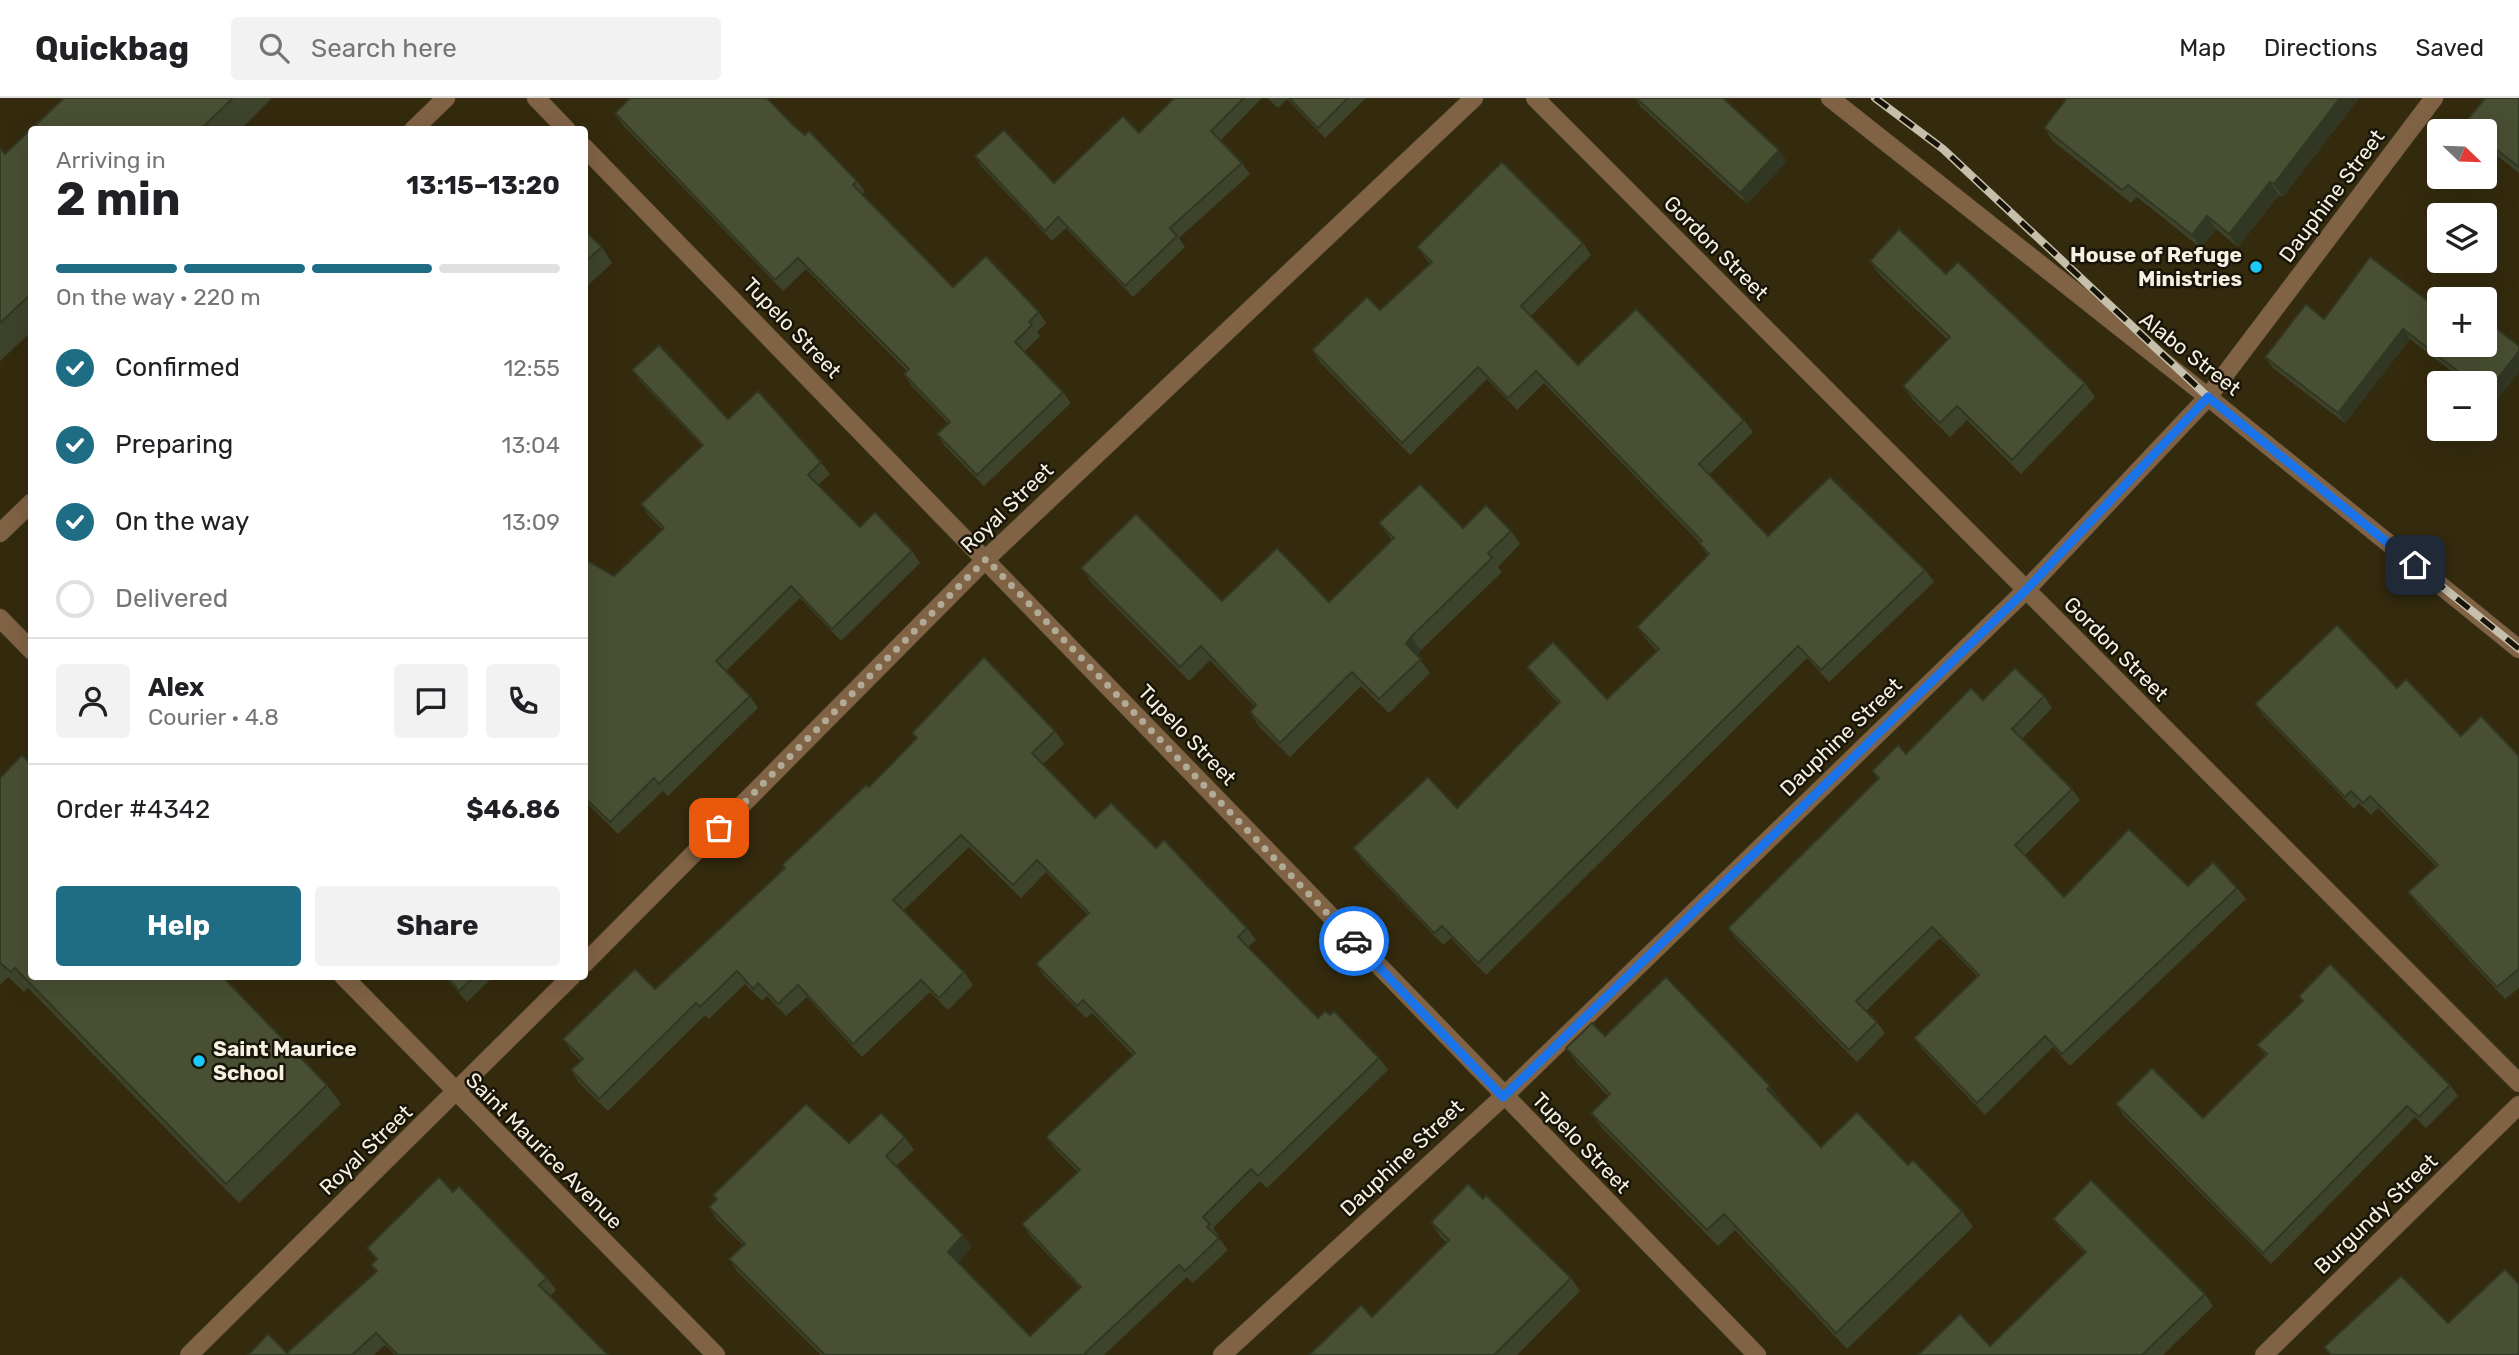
<!DOCTYPE html>
<html lang="en">
<head>
<meta charset="utf-8">
<style>
	:root { --surface:#fff; --page:#f2f2f2; --text:#202124; --muted:#757577; --line:#e0e0e0; --accent:#1e6d85 }
	body { margin:0; font-family:Rubik,sans-serif; background:var(--page); color:var(--text); height:100vh; display:flex; flex-direction:column; font-size:26px; white-space:nowrap }
	* { box-sizing:border-box; margin:0 }
	p { font-size:23px; color:var(--muted) }
	.icon { flex:none; width:38px; height:38px; fill:none; stroke:currentColor; stroke-width:2; stroke-linecap:round; stroke-linejoin:round }
	.map { position:relative; flex:1; overflow:hidden }
	.panel { position:absolute; left:28px; top:28px; width:560px; height:854px; display:flex; flex-direction:column; background:var(--surface); border-radius:7px; box-shadow:0 7px 28px #0002 }
	.panel>* { flex:none }
	.needle { width:46px; rotate:113deg }
	.controls { position:absolute; left:2427px; top:21px; display:grid; gap:14px }
	.controls a { display:grid; place-items:center; width:70px; height:70px; border-radius:7px; background:var(--surface); box-shadow:0 7px 28px #0002; font-size:35px }
	.pin { position:absolute; display:grid; place-items:center; width:60px; height:60px; color:#fff; margin:-30px; border-radius:14px; box-shadow:0 4px 10px #0006 }
	.courier { position:absolute; display:grid; place-items:center; width:70px; height:70px; margin:-35px; border:5px solid #1a73e8; border-radius:50%; background:#fff; color:#222; box-shadow:0 2px 9px #0007 }
	.summary em { font-style:normal; font-weight:700 }
	.summary div { display:flex; flex-direction:column-reverse }
	.summary { display:flex; align-items:center; justify-content:space-between; height:119px; padding:0 28px }
	h1 { font-size:46px; font-weight:700; line-height:52px }
	.bar { display:grid; grid-template-columns:repeat(4,1fr); gap:10px 7px; align-content:center; height:84px; padding:0 28px }
	.bar i { height:9px; border-radius:5px; background:var(--line) }
	.bar .selected { background:var(--accent) }
	.bar p { grid-column:span 4 }
	.line { display:flex; align-items:center; gap:18px; padding:0 28px; border-top:2px solid var(--line) }
	.line div { flex:1 }
	.round { display:grid; place-items:center; flex:none; width:74px; height:74px; border-radius:7px; background:var(--page) }
	ol { padding:0 28px; list-style:none }
	li { display:flex; align-items:center; gap:21px; height:77px }
	li p { margin-inline-start:auto }
	li .icon { padding:7px; border-radius:50%; background:var(--accent); color:#fff; stroke-width:4 }
	li:last-child { color:var(--muted) }
	li i { width:38px; height:38px; border:4px solid var(--line); border-radius:50% }
	.action { display:flex; gap:14px; margin-top:auto; padding:14px 28px }
	.action a { flex:1; height:80px; border-radius:7px; background:var(--accent); color:#fff; font-size:28px; font-weight:700; line-height:80px; text-align:center }
	.action a+a { background:var(--page); color:var(--text) }
	header { display:flex; align-items:center; gap:42px; box-sizing:border-box; height:98px; padding:0 35px; background:var(--surface); border-bottom:2px solid var(--line) }
	header strong { font-size:33px }
	nav { display:flex; gap:38px; margin-inline-start:auto; font-size:24px }
	.search { width:490px; height:63px; background:var(--page); display:flex; align-items:center; gap:18px; box-sizing:border-box; padding:0 24px; border-radius:7px; color:var(--muted); font-size:26px }
	.map>svg:first-child { display:block }
</style>
</head>
<body>
<header>
<strong>Quickbag</strong>
<div class="search"><svg class="icon" aria-label="search" viewBox="0 0 24 24"><circle cx="10" cy="10" r="6"/><path d="M15 15l6 6"/></svg>Search here</div>
<nav><a>Map</a><a>Directions</a><a>Saved</a></nav>
</header>
<div class="map">
<svg width="2519" height="1257" viewBox="0 0 2519 1257">
	<rect width="100%" height="100%" fill="#342b0e"/>
	<g fill="none" stroke-linecap="round" stroke-linejoin="round">
		<defs>
			<g id="street">
				<path d="M536,0L567,32"/>
				<path d="M1535,0L2519,985"/>
				<path d="M1830,0L2208,299L2519,551"/>
				<path d="M413,32L446,0"/>
				<path d="M584,49L1757,1257"/>
				<path d="M0,435L32,404"/>
				<path d="M0,520L32,553"/>
				<path d="M584,866L986,461L1474,0"/>
				<path d="M343,878L716,1257"/>
				<path d="M189,1257L572,878"/>
				<path d="M1222,1257L1503,999L2025,493L2208,299L2434,0"/>
				<path d="M2264,1257L2519,1007"/>
			</g>
		</defs>
		<use href="#street" stroke="#4f472b" stroke-width="19"/>
		<use href="#street" stroke="#806245" stroke-width="18"/>
		<defs>
			<path id="rail" d="M1875,0L1943,51L2208,299L2519,551"/>
		</defs>
		<use href="#rail" stroke="#c5bfab" stroke-width="8"/>
		<use href="#rail" stroke="#181408" stroke-width="5" stroke-dasharray="16" stroke-linecap="butt"/>
	</g>
	<g fill="#3e442b">
		<path d="M64,0H272L240,32H32V233L0,263V50L5,56Z"/>
		<path d="M628,0H767L794,28L857,83L865,94L862,96L953,189L1039,214L1046,225L1037,234L1040,238L1024,254L1063,294L1071,305L984,388L944,347L937,336L948,325L911,287L904,276L907,273L806,171L783,193L622,26L615,15L629,1Z"/>
		<path d="M1174,0H1262L1220,43L1242,65L1250,76L1179,140L1185,149L1133,199L1066,130L1052,143L982,69L975,58L1054,85L1139,35Z"/>
		<path d="M1267,0H1366L1325,40L1287,1L1278,10Z"/>
		<path d="M1635,0H1723L1787,63L1747,106L1640,8Z"/>
		<path d="M2359,0L2283,99L2279,97L2238,149L2216,131L2201,150L2137,99L2131,105L2053,43L2044,30Z"/>
		<path d="M2519,0V75L2485,48V33H2469L2464,26Z"/>
		<path d="M584,132L602,149L612,165L584,191Z"/>
		<path d="M1583,145L1591,157L1531,218L1578,267L1744,322L1753,334L1709,377L1768,438L1925,472L1934,484L1829,584L1807,560L1486,877L1451,840L1443,847L1362,762L1353,750L1457,710L1559,606L1536,581L1527,569L1607,601L1657,553L1646,541L1637,529L1708,458L1699,445H1700L1544,285L1517,312L1487,281L1410,357L1320,264L1312,252L1380,212L1430,166L1417,149Z"/>
		<path d="M2370,159L2485,247L2494,306L2485,299V285H2467L2410,241L2345,325L2273,270L2265,259L2324,221Z"/>
		<path d="M1870,163L1946,176L2085,285L2095,299L2021,376L1967,322L1950,339L1913,302L1903,288L1948,242L1880,177Z"/>
		<path d="M632,272L728,321L821,364L830,376L818,387L860,429L912,453L920,465L841,543L800,500L726,573L750,598L758,610L668,698L663,693L618,736L584,702V461L614,478L662,431L649,418L641,406L702,348L641,284Z"/>
		<path d="M1379,425L1511,433L1520,446L1498,469L1502,474L1421,552L1417,558L1430,575L1389,615L1361,588L1290,659L1259,628L1250,614L1255,609L1210,562L1189,583L1091,484L1081,470L1222,503L1329,504L1392,442Z"/>
		<path d="M2397,590L2461,638L2519,658V890L2505,901L2417,806L2408,794L2436,768L2378,710L2371,717L2359,705L2354,711L2263,617L2255,606Z"/>
		<path d="M2044,598L2052,610L2022,641L2072,691L2080,702L2025,757L2064,799L2188,788L2237,790L2246,801L2070,968L2053,949L1985,1017L1922,951L1914,940L1977,878L1940,840L1866,913L1877,924L1885,935L1857,964L1737,842L1728,830L1878,681L1872,673L1906,656L1983,602Z"/>
		<path d="M1055,633L1064,646L1043,666L1095,720L1156,750L1247,830L1256,842L1248,849L1318,920L1330,917L1379,960L1388,972L1267,1090L1260,1083L1213,1130L1219,1138L1218,1139L1228,1152L1193,1185L1187,1179L1104,1257H821L737,1173L729,1161L743,1147L717,1122L709,1109L716,1101L713,1097L849,1045L905,1039L914,1052L896,1068L972,1149L958,1164L1030,1238L1080,1190L1031,1139L1022,1126L1078,1074L1055,1051L1046,1039L1133,957L1092,915L1086,920L1044,878L1036,866L1087,816L1046,774L1021,800L969,749L903,813L964,874L973,887L948,912L930,894L862,959L807,899L786,918L767,898L762,903L745,886L709,921L705,917L608,1013L579,985L571,972L581,963L572,954L563,941L655,891L785,771L782,767L869,689L916,641L912,635Z"/>
		<path d="M0,680L32,878L327,987L341,1006L239,1105L28,890L24,894L8,879L0,887Z"/>
		<path d="M444,878H494L467,904Z"/>
		<path d="M2299,898L2450,987L2458,998L2426,1030L2415,1019L2271,1166L2123,1017L2116,1006L2203,1020L2265,957L2257,947L2302,904Z"/>
		<path d="M1605,938L1781,1003L1779,1005L1821,1049L1908,1067L1962,1113L1973,1129L1847,1251L1735,1132L1718,1148L1602,1030L1591,1015L1608,998L1577,965L1566,950Z"/>
		<path d="M453,1094L547,1180L556,1192L550,1198L608,1257H395L385,1247L374,1257H248L287,1255L376,1174L371,1167L376,1162L367,1150Z"/>
		<path d="M1483,1101L1571,1180L1580,1193L1517,1257H1309L1372,1219L1446,1144L1440,1138L1431,1124Z"/>
		<path d="M2053,1121L2205,1196L2213,1208L2163,1257H1918L1990,1248L2085,1155L2062,1133Z"/>
	</g>
	<g fill="#323723">
		<path d="M2340,0H2359L2283,99L2274,86Z"/>
		<path d="M1779,52L1787,63L1747,106L1740,95Z"/>
		<path d="M2270,84L2279,97L2238,149L2229,136Z"/>
		<path d="M2207,118L2216,131L2201,150L2192,137Z"/>
		<path d="M2403,231L2410,241L2345,325L2338,315Z"/>
		<path d="M2519,253V274L2494,306L2486,295Z"/>
		<path d="M1411,539L1421,552L1416,560L1406,546Z"/>
		<path d="M1770,988L1781,1003L1778,1007L1767,991Z"/>
		<path d="M963,1137L972,1149L957,1166L948,1154Z"/>
	</g>
	<g fill="#484f32" stroke="#323723" stroke-width="2">
		<path d="M64,0H233L200,32H32V195L0,225V50L5,56Z"/>
		<path d="M630,0H767L794,28L805,37L809,33L857,83L853,87L953,189L986,158L1039,214L1029,224L1032,227L1015,244L1063,294L977,377L937,336L950,324L904,276L909,271L798,160L775,182L615,15Z"/>
		<path d="M1174,0H1244L1211,33L1242,65L1170,130L1177,138L1125,188L1058,119L1045,133L975,58L1004,32L1054,85L1123,18L1139,35Z"/>
		<path d="M1289,0H1348L1318,30Z"/>
		<path d="M1636,0H1723L1779,52L1740,95Z"/>
		<path d="M2067,0H2340L2274,86L2270,84L2229,136L2207,118L2192,137L2128,87L2122,92L2044,30Z"/>
		<path d="M2485,0H2519V69L2485,43V33H2473L2464,26Z"/>
		<path d="M1502,64L1583,145L1521,208L1578,267L1636,211L1744,322L1699,366L1768,438L1830,379L1925,472L1821,572L1798,548L1478,865L1442,828L1434,835L1353,750L1428,679L1457,710L1560,604L1527,569L1553,544L1607,601L1659,551L1637,529L1709,456L1699,445L1702,443L1536,273L1508,300L1478,269L1402,345L1312,252L1367,199L1380,212L1432,164L1417,149Z"/>
		<path d="M1899,131L1946,176L1958,164L2085,285L2012,362L1957,308L1940,325L1903,288L1950,239L1870,163Z"/>
		<path d="M584,132L602,149L584,165Z"/>
		<path d="M2370,159L2440,212V247H2485V235L2492,227L2519,248V253L2486,295L2485,294V285H2473L2403,231L2338,315L2265,259L2306,206L2324,221Z"/>
		<path d="M659,247L728,321L758,293L821,364L808,377L860,429L875,414L912,453L832,531L791,488L716,563L750,598L659,686L654,680L610,724L584,699V461L614,478L664,430L641,406L703,347L632,272Z"/>
		<path d="M1420,386L1463,430L1486,407L1511,433L1488,455L1492,460L1411,539L1406,546L1421,561L1379,601L1352,574L1280,645L1250,614L1256,607L1201,548L1180,569L1081,470L1136,416L1222,503L1277,450L1329,504L1394,440L1379,425Z"/>
		<path d="M2337,527L2397,590L2406,581L2461,638L2481,618L2519,658V871L2497,889L2408,794L2438,767L2370,698L2363,705L2351,693L2345,699L2255,606Z"/>
		<path d="M984,559L1055,633L1032,655L1095,720L1111,705L1156,750L1164,742L1247,830L1238,839L1318,920L1325,913L1330,917L1334,913L1379,960L1258,1078L1251,1071L1203,1119L1210,1126L1207,1129L1219,1140L1185,1173L1179,1167L1085,1255L1087,1257H825L729,1161L745,1146L709,1109L717,1101L713,1097L806,1006L849,1045L881,1015L905,1039L886,1058L963,1137L948,1154L1030,1238L1081,1189L1022,1126L1080,1072L1046,1039L1135,955L1083,902L1077,908L1036,866L1089,815L1037,762L1013,787L961,737L893,802L964,874L939,900L921,882L853,946L798,887L778,906L758,885L753,891L737,873L700,909L696,905L599,1001L571,972L583,961L563,941L635,871L655,891L785,770L782,767L866,687L869,689L917,640L912,635Z"/>
		<path d="M2015,570L2044,598L2012,631L2072,691L2015,747L2064,799L2129,731L2188,788L2213,764L2237,790L2062,956L2045,938L1977,1005L1914,940L1979,877L1932,829L1856,903L1877,924L1849,952L1728,830L1879,680L1872,673L1898,647L1906,656L1971,590L1983,602Z"/>
		<path d="M22,657L28,663L32,658V878H222L327,987L226,1086L15,870L11,874L0,865V680Z"/>
		<path d="M2330,866L2450,987L2419,1019L2407,1008L2263,1155L2116,1006L2152,970L2203,1020L2267,956L2257,947L2303,903L2299,898Z"/>
		<path d="M446,878H475L459,893Z"/>
		<path d="M1666,879L1770,988L1767,991L1821,1049L1857,1014L1908,1067L1913,1062L1962,1113L1836,1235L1724,1116L1707,1132L1591,1015L1610,996L1566,950L1592,925L1605,938Z"/>
		<path d="M439,1079L453,1094L459,1088L547,1180L539,1187L608,1257H398L376,1235L352,1257H248L268,1236L287,1255L377,1173L371,1167L377,1161L367,1150Z"/>
		<path d="M2091,1082L2205,1196L2142,1257H1918L1960,1216L1990,1248L2086,1154L2053,1121Z"/>
		<path d="M1468,1086L1483,1101L1486,1097L1571,1180L1494,1257H1309L1361,1207L1372,1219L1449,1142L1431,1124Z"/>
		<path d="M2505,1171L2519,1186V1257H2331L2324,1249L2401,1178L2448,1225Z"/>
	</g>
	<g fill="none" stroke-linecap="round" stroke-linejoin="round">
		<path stroke="#b1ab96" stroke-width="7" stroke-dasharray="0 12.6" d="M719,730L986,461L1354,843"/>
		<path stroke="#1a73e8" stroke-width="9" d="M1354,843L1503,999L2025,493L2208,299L2415,467"/>
	</g>
	<g fill="#1bcafc" stroke="#181408" stroke-width="2.5">
		<circle cx="2256" cy="169" r="7"/>
		<circle cx="199" cy="963" r="7"/>
	</g>
	<g text-anchor="middle" stroke-width="5" stroke-linejoin="round" paint-order="stroke">
		<g font-size="21" fill="#f5f0df" stroke="#181408">
			<text transform="translate(2332 98) rotate(-53)" y="7">Dauphine Street</text>
			<text transform="translate(1716 150) rotate(45)" y="7">Gordon Street</text>
			<text transform="translate(792 230) rotate(46)" y="7">Tupelo Street</text>
			<text transform="translate(2190 256) rotate(38)" y="7">Alabo Street</text>
			<text transform="translate(1007 410) rotate(-44)" y="7">Royal Street</text>
			<text transform="translate(2116 551) rotate(45)" y="7">Gordon Street</text>
			<text transform="translate(1187 637) rotate(46)" y="7">Tupelo Street</text>
			<text transform="translate(1841 639) rotate(-44)" y="7">Dauphine Street</text>
			<text transform="translate(1581 1045) rotate(46)" y="7">Tupelo Street</text>
			<text transform="translate(366 1052) rotate(-44)" y="7">Royal Street</text>
			<text transform="translate(544 1053) rotate(45)" y="7">Saint Maurice Avenue</text>
			<text transform="translate(1402 1060) rotate(-43)" y="7">Dauphine Street</text>
			<text transform="translate(2376 1116) rotate(-44)" y="7">Burgundy Street</text>
		</g>
		<g font-size="21" font-weight="bold" fill="#f5f0df" stroke="#181408" text-anchor="end">
			<text x="2242" y="164">House of Refuge<tspan x="2242" dy="24">Ministries</tspan></text>
			<text x="213" y="958" text-anchor="start">Saint Maurice<tspan x="213" dy="24">School</tspan></text>
		</g>
	</g>
</svg>
<div class="controls">
<a><svg class="needle" viewBox="-14 -14 28 28"><path d="M0-13l5 13h-10z" fill="#e53935"/><path d="M0 13l5-13h-10z" fill="#757577"/></svg></a>
<a><svg class="icon" aria-label="layers" viewBox="0 0 24 24"><path d="M12 4l9 5-9 5-9-5zM3 14l9 5 9-5"/></svg></a>
<a>+</a>
<a>−</a>
</div>
<div class="pin" style="left:719px;top:730px;background:#ea580c"><svg class="icon" aria-label="bag" viewBox="0 0 24 24"><path d="M5 8h14l-1 12H6zM9 8a3 3 0 0 1 6 0"/></svg></div>
<div class="pin" style="left:2415px;top:467px;background:#1f2937"><svg class="icon" aria-label="home" viewBox="0 0 24 24"><path d="M3 11l9-7 9 7M6 9v11h12V9"/></svg></div>
<div class="courier" style="left:1354px;top:843px"><svg class="icon" aria-label="car" viewBox="0 0 24 24"><path d="M5 17H2v-5l4-1 3-4h7l3 4 3 1v5h-3M9 17h6M6 11h13"/><circle cx="7" cy="17" r="2"/><circle cx="17" cy="17" r="2"/></svg></div>
<section class="panel">
<div class="summary"><div><h1>2 min</h1><p>Arriving in</p></div><em>13:15–13:20</em></div>
<div class="bar"><i class="selected"></i><i class="selected"></i><i class="selected"></i><i></i><p>On the way · 220 m</p></div>
<ol>
<li><svg class="icon" aria-label="check" viewBox="0 0 24 24"><path d="M5 12l5 5 9-10"/></svg>Confirmed<p>12:55</p></li>
<li><svg class="icon" aria-label="check" viewBox="0 0 24 24"><path d="M5 12l5 5 9-10"/></svg>Preparing<p>13:04</p></li>
<li><svg class="icon" aria-label="check" viewBox="0 0 24 24"><path d="M5 12l5 5 9-10"/></svg>On the way<p>13:09</p></li>
<li><i></i>Delivered</li>
</ol>
<div class="line" style="height:126px"><a class="round"><svg class="icon" aria-label="person" viewBox="0 0 24 24"><circle cx="12" cy="8" r="4"/><path d="M4 21q1-7 8-7t8 7"/></svg></a><div><b>Alex</b><p>Courier · 4.8</p></div><a class="round"><svg class="icon" aria-label="chat" viewBox="0 0 24 24"><path d="M4 5h16v11H9l-5 4z"/></svg></a><a class="round"><svg class="icon" aria-label="phone" viewBox="0 0 24 24"><path d="M5 4h4l2 5-3 2q2 4 5 5l2-3 5 2v4C11 20 4 13 5 4z"/></svg></a></div>
<div class="line" style="height:91px"><div>Order #4342</div><b>$46.86</b></div>
<div class="action"><a>Help</a><a>Share</a></div>
</section>
</div>
</body>
</html>
